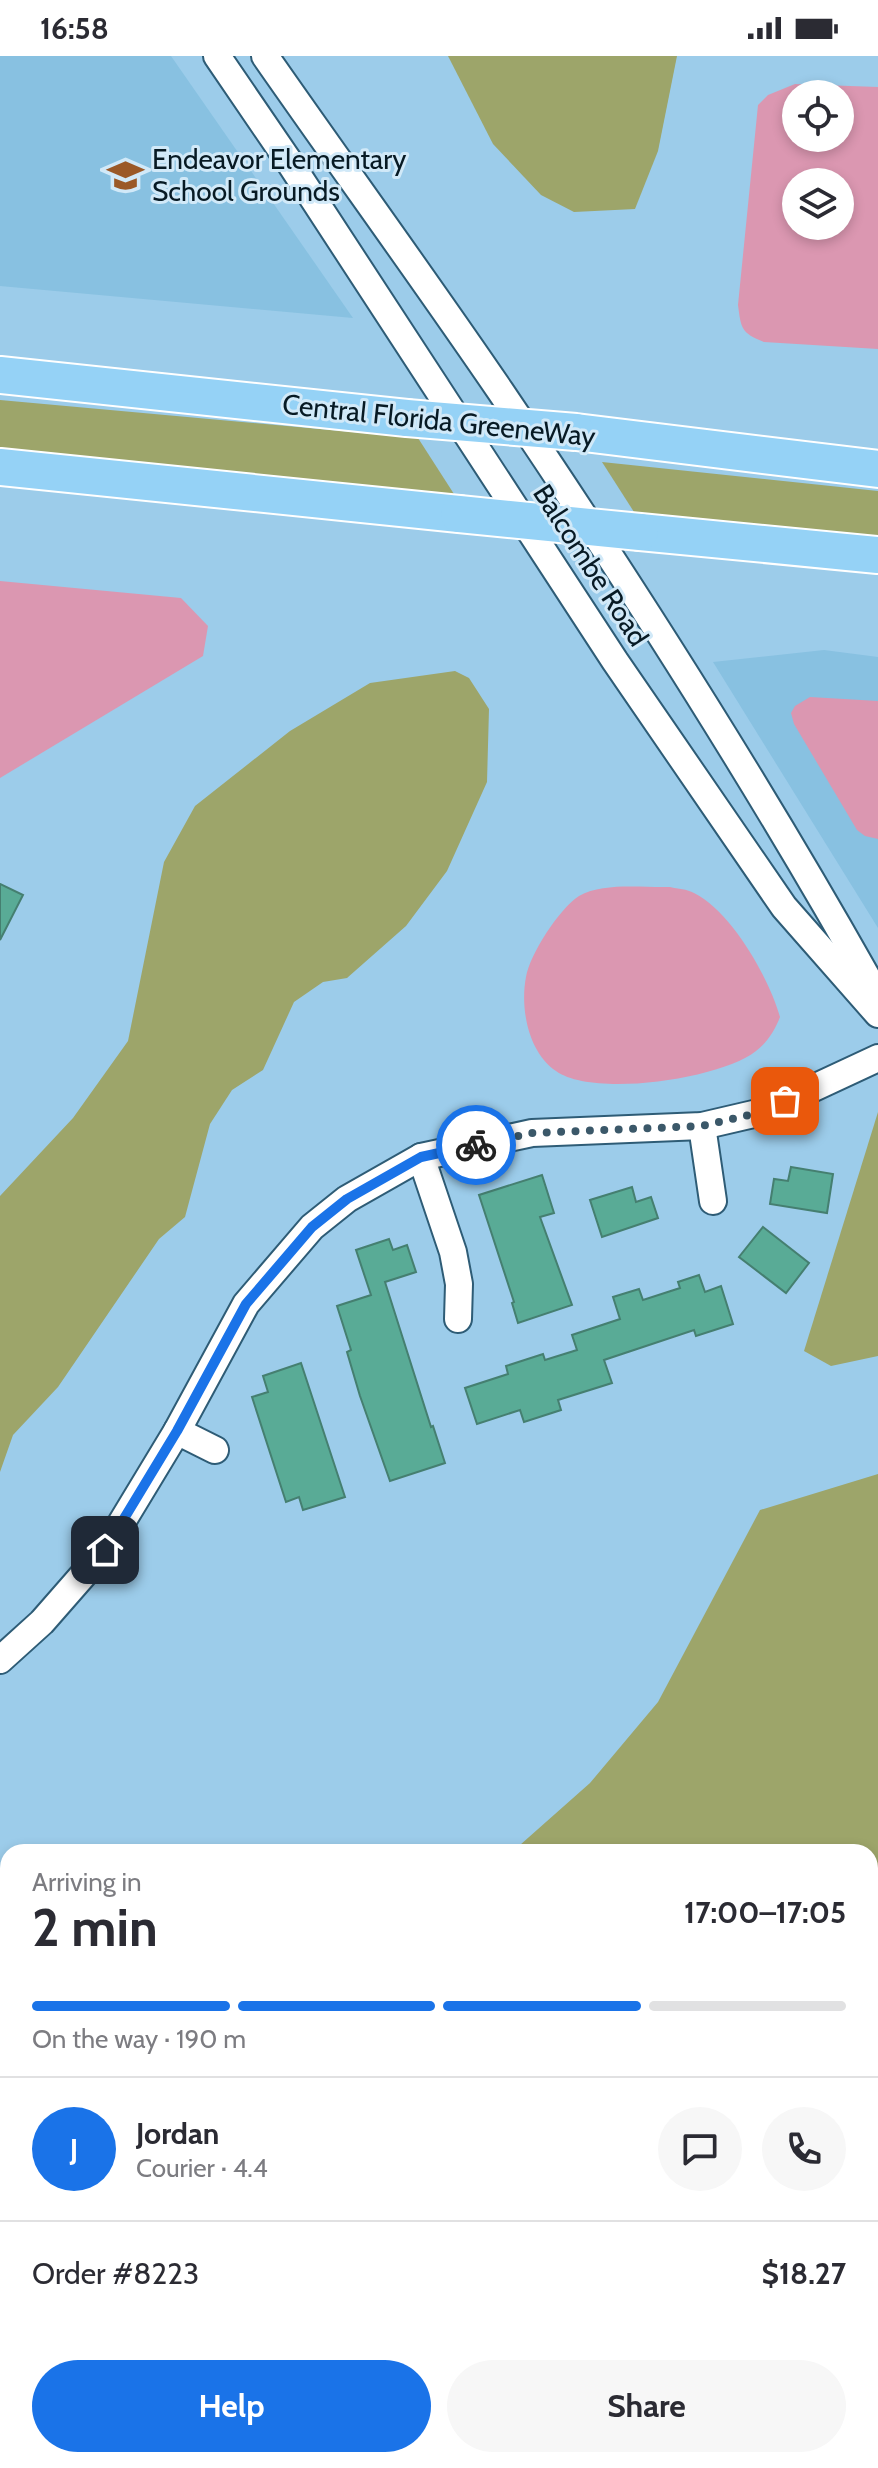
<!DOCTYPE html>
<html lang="en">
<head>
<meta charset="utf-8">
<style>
	:root { --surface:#fff; --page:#f7f7f7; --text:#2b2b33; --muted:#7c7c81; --line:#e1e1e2; --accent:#1a73e8 }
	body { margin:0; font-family:Cabin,sans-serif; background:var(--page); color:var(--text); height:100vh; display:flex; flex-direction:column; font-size:30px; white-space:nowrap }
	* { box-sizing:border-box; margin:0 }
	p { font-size:26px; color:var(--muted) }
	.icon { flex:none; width:44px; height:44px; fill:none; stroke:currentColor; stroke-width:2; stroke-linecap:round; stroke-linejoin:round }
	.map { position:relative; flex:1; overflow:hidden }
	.panel { position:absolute; left:0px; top:1788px; width:878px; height:624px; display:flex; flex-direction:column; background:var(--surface); border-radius:24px 24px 0 0; box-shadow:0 4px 12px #0003 }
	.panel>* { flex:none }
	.controls { position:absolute; left:782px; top:24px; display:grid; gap:16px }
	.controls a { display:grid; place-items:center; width:72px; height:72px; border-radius:50%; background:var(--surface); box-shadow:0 4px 12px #0003; font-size:40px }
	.pin { position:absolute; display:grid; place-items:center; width:68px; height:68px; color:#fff; margin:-34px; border-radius:16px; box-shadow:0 4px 12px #0006 }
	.courier { position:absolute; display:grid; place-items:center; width:80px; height:80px; margin:-40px; border:6px solid #1a73e8; border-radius:50%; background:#fff; color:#222; box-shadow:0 2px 10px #0007 }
	.headline em { font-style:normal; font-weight:700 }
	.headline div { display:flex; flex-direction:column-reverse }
	.headline { display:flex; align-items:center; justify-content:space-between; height:136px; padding:0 32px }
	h1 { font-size:52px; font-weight:700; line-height:60px }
	.bar { display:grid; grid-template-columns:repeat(4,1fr); gap:12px 8px; align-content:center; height:96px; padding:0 32px }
	.bar i { height:10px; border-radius:6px; background:var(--line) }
	.bar .on { background:var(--accent) }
	.bar p { grid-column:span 4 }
	.line { display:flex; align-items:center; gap:20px; padding:0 32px; border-top:2px solid var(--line) }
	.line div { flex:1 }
	.round { display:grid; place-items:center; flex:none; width:84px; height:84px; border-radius:42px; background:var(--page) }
	.primary-button { display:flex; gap:16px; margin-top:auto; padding:16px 32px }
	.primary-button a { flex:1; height:92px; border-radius:48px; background:var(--accent); color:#fff; font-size:32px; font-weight:700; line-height:92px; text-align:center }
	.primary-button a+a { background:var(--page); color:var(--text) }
	.status { display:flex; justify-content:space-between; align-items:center; height:56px; padding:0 40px; background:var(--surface); direction:ltr }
	.status svg { height:22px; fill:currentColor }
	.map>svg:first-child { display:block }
</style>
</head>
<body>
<div class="status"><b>16:58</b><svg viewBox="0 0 49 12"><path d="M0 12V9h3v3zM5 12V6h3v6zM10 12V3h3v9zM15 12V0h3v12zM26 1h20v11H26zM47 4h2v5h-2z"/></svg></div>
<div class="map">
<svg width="878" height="2412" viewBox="0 0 878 2412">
	<rect width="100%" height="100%" fill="#9cccea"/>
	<g fill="#88c1e1">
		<path d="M0,0H171L353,262L0,230Z"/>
		<path d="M824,594L878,601V872L713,606Z"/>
	</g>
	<g fill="#9da56a">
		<path d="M448,0H677L658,95L635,153L574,156L541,139L493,88Z"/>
		<path d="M0,344L418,382L454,438L0,394Z"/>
		<path d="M602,406L878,435V482L634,456Z"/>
		<path d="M455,615L469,622L489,653L487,726L447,815L406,870L347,922L323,926L294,946L263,1014L232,1034L210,1068L185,1161L159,1183L58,1331L13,1379L0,1416V1140L73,1062L128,985L164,806L195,750L290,675L370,627Z"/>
		<path d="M878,1056V1300L831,1310L804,1295Z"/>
		<path d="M878,1418V2211L870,2209V1796H516L520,1789L590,1727L658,1646L760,1454Z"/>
		<path d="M8,2286V2404H333L322,2412H0V2293Z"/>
	</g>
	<g fill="#db97b1" fill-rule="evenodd">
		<path d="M795,28L878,31V293L764,286C741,277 741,272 738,249L758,49L768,39ZM840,38V82H796V38ZM840,126V170H796V126Z"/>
		<path d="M0,525L181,542L208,570L203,600L0,722Z"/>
		<path d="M810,641L878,645V783L865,780L857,774L794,668L791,657L795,650Z"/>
		<path d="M670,831C678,833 687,833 694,837C732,856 769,922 780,961C775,974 767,987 756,995C721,1023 593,1042 556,1015C528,996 520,952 526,921C530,898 559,853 579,840C604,826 643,832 670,831Z"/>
		<path d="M8,1881V2043L0,2034V1885Z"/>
		<path d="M870,2296L878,2302V2409L868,2412H424L439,2404H870Z"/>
	</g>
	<g fill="#59ab96" stroke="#457f70" stroke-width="2">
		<path d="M0,828L23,839L0,884Z"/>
		<path d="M791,1111L833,1118L827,1157L770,1148L774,1123L788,1125Z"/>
		<path d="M542,1119L554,1157L540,1161L572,1249L518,1267L512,1247L514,1246L479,1139Z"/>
		<path d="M632,1131L636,1146L651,1141L658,1162L602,1181L590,1144Z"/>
		<path d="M763,1171L809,1207L786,1237L739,1201Z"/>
		<path d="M389,1183L393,1194L407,1189L416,1216L385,1226L431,1371L433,1370L445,1407L390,1425L360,1340L347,1296L351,1294L337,1250L371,1239L356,1194Z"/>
		<path d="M699,1219L705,1236L721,1230L733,1268L696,1280L694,1274L604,1304L612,1327L558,1344L561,1354L524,1366L520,1354L477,1368L465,1332L508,1318L506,1310L543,1298L545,1304L577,1294L572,1279L620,1263L613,1241L639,1233L643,1244L680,1232L678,1226Z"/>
		<path d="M301,1307L345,1441L303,1454L299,1441L286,1446L252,1341L268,1336L263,1320Z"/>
	</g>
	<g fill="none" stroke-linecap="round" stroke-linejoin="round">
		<defs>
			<g id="minor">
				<path d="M217,0L288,104L615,605L784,851L878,958"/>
				<path d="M265,0C343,112 424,223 501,336C634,533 762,733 878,941"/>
				<path d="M702,1070L713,1145"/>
				<path d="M421,1101L453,1196L459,1228L458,1263"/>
				<path d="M177,1375L215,1394"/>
				<path d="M0,1604L42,1566L105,1494L177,1375L246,1248L312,1171L347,1143L421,1101L532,1077L702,1070L762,1056L878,1002"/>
			</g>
			<g id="highway">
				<path d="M0,319L407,362"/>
				<path d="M576,376L878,413"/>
				<path d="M0,411L459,458"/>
				<path d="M640,476L878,499"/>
			</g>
		</defs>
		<use href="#minor" stroke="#2e5c76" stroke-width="30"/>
		<use href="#highway" stroke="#fff" stroke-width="40"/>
		<use href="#minor" stroke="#fff" stroke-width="26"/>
		<use href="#highway" stroke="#95d2f6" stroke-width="36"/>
		<defs>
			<g id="highway-bridge">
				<path d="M407,362L576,376"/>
				<path d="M459,458L640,476"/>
			</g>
		</defs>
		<use href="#highway-bridge" stroke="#fff" stroke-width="40" stroke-linecap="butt"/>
		<use href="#highway-bridge" stroke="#95d2f6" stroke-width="36"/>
	</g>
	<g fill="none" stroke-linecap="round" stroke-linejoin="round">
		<path stroke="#3b5869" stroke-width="8" stroke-dasharray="0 14.4" d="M476,1089L532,1077L702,1070L762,1056L785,1045"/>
		<path stroke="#1a73e8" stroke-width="10" d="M105,1494L177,1375L246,1248L312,1171L347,1143L421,1101L476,1089"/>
	</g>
	<defs>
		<symbol id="school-bare" viewBox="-9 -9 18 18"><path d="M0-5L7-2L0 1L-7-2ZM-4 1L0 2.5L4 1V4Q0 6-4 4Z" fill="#9b5927" stroke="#d1e9f8" stroke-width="2.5" paint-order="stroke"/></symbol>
	</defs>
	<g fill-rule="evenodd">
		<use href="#school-bare" x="100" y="94" width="51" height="51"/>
	</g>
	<g text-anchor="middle" stroke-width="6" stroke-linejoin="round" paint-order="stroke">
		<g font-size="28" fill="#071a24" stroke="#d1e9f8" text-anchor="start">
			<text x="152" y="113">Endeavor Elementary<tspan x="152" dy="32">School Grounds</tspan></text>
		</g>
		<g font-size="28" fill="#071a24" stroke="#d1e9f8">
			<text transform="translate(439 364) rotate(6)" y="10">Central Florida GreeneWay</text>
			<text transform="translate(591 509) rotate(57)" y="10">Balcombe Road</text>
		</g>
	</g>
</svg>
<div class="controls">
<a><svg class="icon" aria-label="locate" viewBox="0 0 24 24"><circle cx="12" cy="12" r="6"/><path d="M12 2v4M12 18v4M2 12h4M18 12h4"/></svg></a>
<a><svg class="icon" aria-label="layers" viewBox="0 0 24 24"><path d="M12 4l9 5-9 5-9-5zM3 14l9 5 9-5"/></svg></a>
</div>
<div class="pin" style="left:785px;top:1045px;background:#ea580c"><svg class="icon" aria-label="bag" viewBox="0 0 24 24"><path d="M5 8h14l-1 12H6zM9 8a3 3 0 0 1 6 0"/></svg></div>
<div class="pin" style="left:105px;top:1494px;background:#1f2937"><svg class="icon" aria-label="home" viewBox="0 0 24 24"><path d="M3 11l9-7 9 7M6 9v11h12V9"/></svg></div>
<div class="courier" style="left:476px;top:1089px"><svg class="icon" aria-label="bike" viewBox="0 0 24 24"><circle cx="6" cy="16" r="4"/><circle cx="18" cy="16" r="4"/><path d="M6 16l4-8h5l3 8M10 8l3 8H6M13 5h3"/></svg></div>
<section class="panel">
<div class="headline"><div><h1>2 min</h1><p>Arriving in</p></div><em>17:00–17:05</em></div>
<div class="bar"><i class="on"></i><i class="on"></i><i class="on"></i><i></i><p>On the way · 190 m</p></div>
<div class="line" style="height:144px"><b class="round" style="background:var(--accent);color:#fff">J</b><div><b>Jordan</b><p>Courier · 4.4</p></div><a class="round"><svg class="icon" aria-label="chat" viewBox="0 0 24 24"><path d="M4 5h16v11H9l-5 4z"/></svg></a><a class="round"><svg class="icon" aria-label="phone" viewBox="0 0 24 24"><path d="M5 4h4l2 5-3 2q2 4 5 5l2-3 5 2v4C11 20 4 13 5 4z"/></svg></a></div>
<div class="line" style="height:104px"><div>Order #8223</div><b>$18.27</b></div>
<div class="primary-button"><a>Help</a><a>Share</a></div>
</section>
</div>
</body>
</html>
